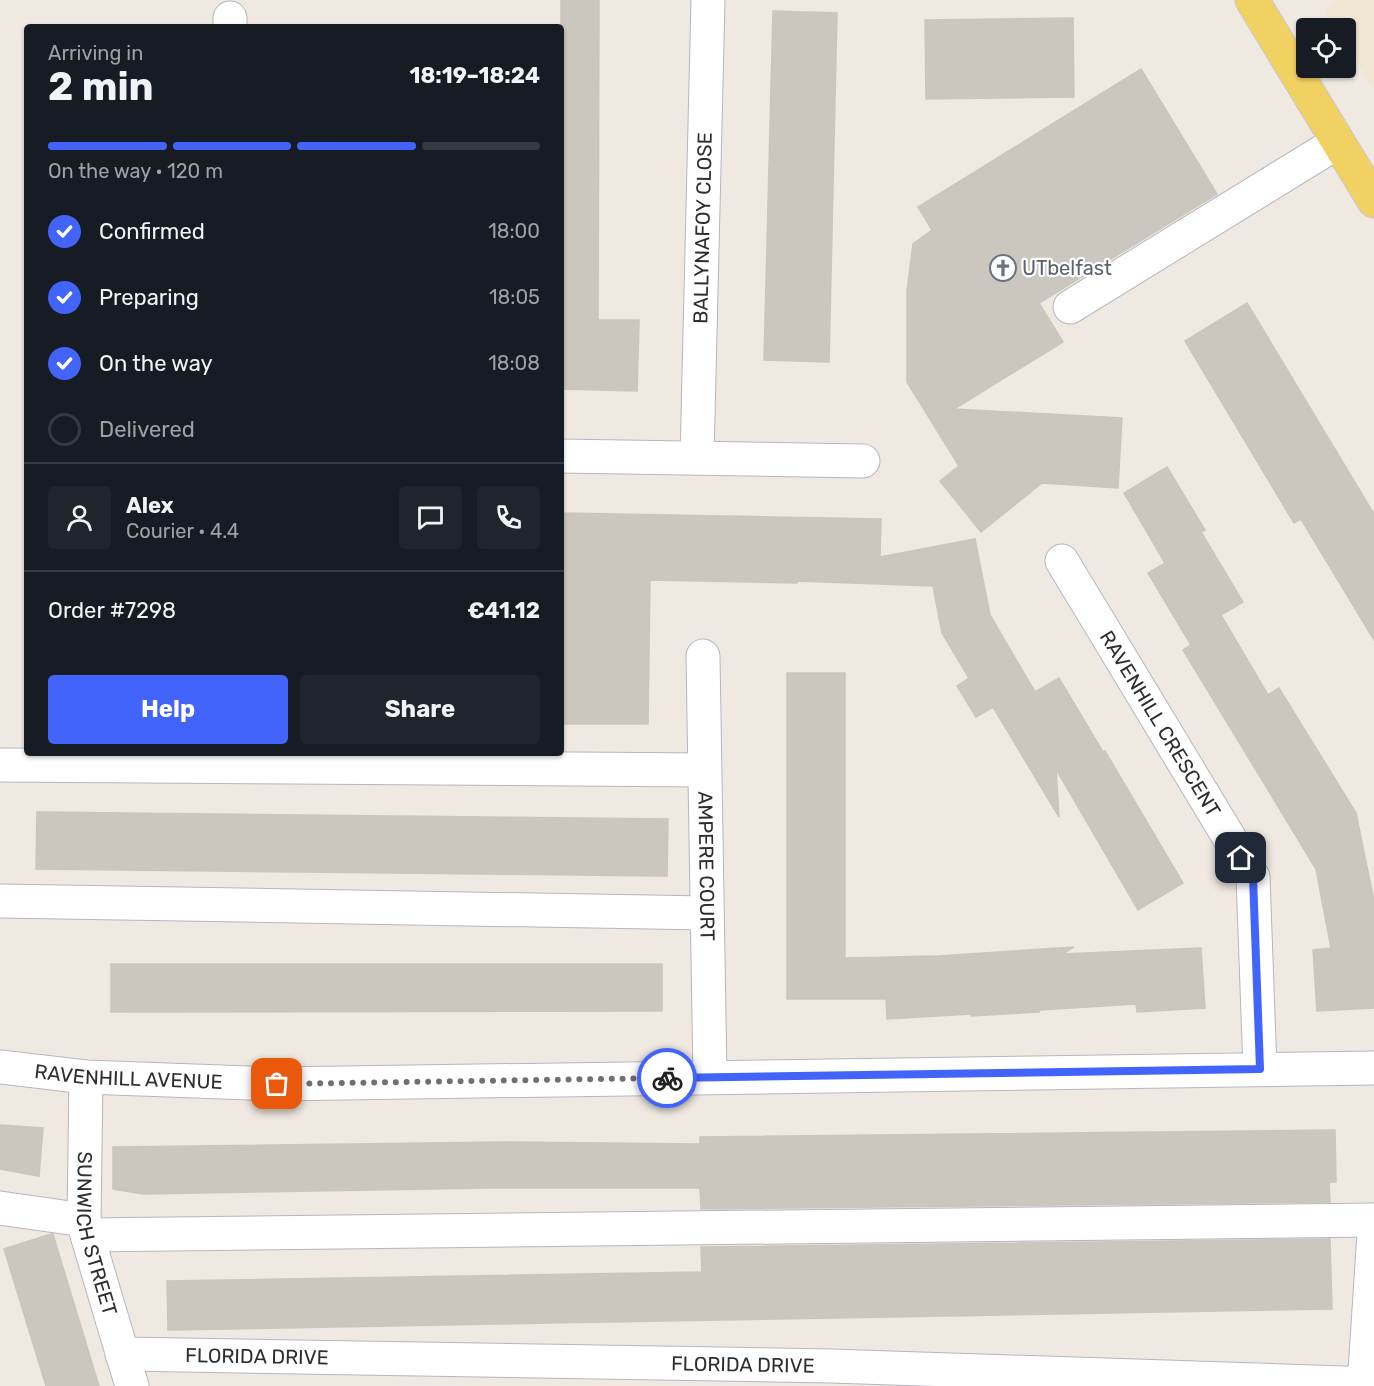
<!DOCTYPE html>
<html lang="en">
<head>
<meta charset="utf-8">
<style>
	:root { --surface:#171b24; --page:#20242c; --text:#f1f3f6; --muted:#9ea1a6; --line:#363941; --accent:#4264fb }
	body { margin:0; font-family:Rubik,sans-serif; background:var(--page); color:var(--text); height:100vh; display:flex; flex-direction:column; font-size:22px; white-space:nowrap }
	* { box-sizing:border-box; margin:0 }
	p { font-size:20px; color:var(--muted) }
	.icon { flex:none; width:33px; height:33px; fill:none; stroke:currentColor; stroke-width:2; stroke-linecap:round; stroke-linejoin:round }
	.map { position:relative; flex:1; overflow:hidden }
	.side { position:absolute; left:24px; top:24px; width:540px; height:732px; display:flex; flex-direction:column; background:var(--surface); border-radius:6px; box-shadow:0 2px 4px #0004 }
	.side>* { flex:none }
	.tools { position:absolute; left:1296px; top:18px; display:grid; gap:12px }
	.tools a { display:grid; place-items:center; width:60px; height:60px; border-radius:6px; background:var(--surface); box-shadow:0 2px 4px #0004; font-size:30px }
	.pin { position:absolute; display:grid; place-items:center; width:51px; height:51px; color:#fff; margin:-26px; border-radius:12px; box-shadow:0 3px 9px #0006 }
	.courier { position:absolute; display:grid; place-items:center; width:60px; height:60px; margin:-30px; border:4px solid #4264fb; border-radius:50%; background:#fff; color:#222; box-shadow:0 2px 8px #0007 }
	.summary em { font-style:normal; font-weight:700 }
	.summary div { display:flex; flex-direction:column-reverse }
	.summary { display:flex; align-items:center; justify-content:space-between; height:102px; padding:0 24px }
	h1 { font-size:39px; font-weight:700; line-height:45px }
	.bar { display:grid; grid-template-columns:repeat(4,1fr); gap:9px 6px; align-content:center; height:72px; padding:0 24px }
	.bar i { height:8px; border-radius:4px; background:var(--line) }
	.bar .active { background:var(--accent) }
	.bar p { grid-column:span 4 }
	.line { display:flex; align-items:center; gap:15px; padding:0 24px; border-top:2px solid var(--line) }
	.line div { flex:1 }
	.round { display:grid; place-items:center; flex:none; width:63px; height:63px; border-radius:6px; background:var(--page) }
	ol { padding:0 24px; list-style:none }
	li { display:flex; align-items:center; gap:18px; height:66px }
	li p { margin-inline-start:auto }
	li .icon { padding:6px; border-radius:50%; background:var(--accent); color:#fff; stroke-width:4 }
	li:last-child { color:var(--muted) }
	li i { width:33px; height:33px; border:3px solid var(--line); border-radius:50% }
	.cta { display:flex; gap:12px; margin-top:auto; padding:12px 24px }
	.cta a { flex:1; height:69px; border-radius:6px; background:var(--accent); color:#fff; font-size:24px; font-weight:700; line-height:69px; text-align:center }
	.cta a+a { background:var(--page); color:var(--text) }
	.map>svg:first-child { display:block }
</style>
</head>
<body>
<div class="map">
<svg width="1374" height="1386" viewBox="0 0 1374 1386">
	<rect width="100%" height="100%" fill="#efe9e1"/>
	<path fill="#f0e6d1" d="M1341,0H1374V89L1346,43V28H1337L1325,10Z"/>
	<g fill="#cbc7bf" stroke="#cbc5ba" stroke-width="1.5">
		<path d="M561,0H599L598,320H639L637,391L561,389Z"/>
		<path d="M773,11L837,13L829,362L764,360Z"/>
		<path d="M1073,18L1074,97L926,99L925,20Z"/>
		<path d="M1141,69L1217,194L1039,303L1063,342L954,409L1122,418L1118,488L1042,483L981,532L940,481L959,466L907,382V291L913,244L932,230L918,207Z"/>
		<path d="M1247,303L1374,514V640L1301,519L1294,523L1185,341Z"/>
		<path d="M1167,467L1205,530L1201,532L1243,602L1221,615L1268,695L1279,688L1356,813L1374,901V1008L1317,1011L1313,950L1331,948L1316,869L1183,650L1191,645L1148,573L1165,563L1124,493Z"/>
		<path d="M561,513L881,519L880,557L975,539L990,615L1035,692L1059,678L1103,752L1105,751L1183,883L1138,910L1056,769L1059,817L993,707L976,717L957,686L969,678L942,633L933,586L797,581V583L650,580L648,724H561Z"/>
		<path d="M787,673H845V958L938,956L1074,947L1062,954L1201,948L1205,1008L1137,1012L1136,1004L1039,1010V1012L971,1016V1014L887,1019L886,999H787Z"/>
		<path d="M37,812L668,819L667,876L36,869Z"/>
		<path d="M111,964H662V1011L111,1012Z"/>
		<path d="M0,1125L43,1128L39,1176L0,1169Z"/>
		<path d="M1335,1130L1336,1182H1329L1330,1202L701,1209L700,1188H490L143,1194L113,1189V1147L505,1142L700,1144V1137Z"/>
		<path d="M51,1234H53L61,1261L99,1386H46L4,1249Z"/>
		<path d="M1330,1239L1332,1309L168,1330L167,1281L702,1272L701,1247Z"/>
	</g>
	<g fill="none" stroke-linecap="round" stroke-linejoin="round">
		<defs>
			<g id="minor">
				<path d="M230,27V18"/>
				<path d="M1070,307L1338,142"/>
				<path d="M561,456L863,461"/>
				<path id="s1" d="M697,458L708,0"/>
				<path id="s2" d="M1062,561L1253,877L1260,1069"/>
				<path id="s3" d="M703,656L710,1077"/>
				<path d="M0,765L704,770"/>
				<path d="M0,901L707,913"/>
				<path id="s4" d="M0,1067L86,1077L277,1084L1374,1068"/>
				<path id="s5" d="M86,1077L84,1220L87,1235L132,1386"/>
				<path d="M0,1208L84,1220"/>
				<path d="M87,1235L1374,1220"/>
				<path id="s6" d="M122,1354L831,1366L1374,1384"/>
				<path d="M1364,1386L1374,1234"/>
			</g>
			<path id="major" d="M1252,0L1374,201"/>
		</defs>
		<use href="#minor" stroke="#b4b7c1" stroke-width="35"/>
		<use href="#major" stroke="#c9c9c9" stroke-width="35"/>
		<use href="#minor" stroke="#fff" stroke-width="33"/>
		<use href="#major" stroke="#f2d163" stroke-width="33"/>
	</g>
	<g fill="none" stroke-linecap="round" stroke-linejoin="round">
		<path stroke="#726f6d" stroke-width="6" stroke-dasharray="0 10.8" d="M277,1084L667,1078"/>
		<path stroke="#4264fb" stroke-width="8" d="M667,1078L1260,1069L1253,877L1241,858"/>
	</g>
	<defs>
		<symbol id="church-ring" viewBox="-11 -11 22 22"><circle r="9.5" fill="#fff" stroke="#6b7280" stroke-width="1.5"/><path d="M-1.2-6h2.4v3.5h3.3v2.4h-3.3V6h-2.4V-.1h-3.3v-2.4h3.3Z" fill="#6b7280"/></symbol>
	</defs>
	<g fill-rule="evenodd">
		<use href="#church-ring" x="988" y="253" width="30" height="30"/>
	</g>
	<g text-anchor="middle" stroke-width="4.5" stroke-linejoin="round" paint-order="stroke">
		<g font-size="20" fill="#2e2e2e" stroke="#fff">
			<text dy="7" stroke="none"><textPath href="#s1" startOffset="230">BALLYNAFOY CLOSE</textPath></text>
			<text dy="7" stroke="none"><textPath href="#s2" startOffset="190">RAVENHILL CRESCENT</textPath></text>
			<text dy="7" stroke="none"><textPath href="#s3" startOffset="210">AMPERE COURT</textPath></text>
			<text dy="7" stroke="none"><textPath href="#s4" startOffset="129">RAVENHILL AVENUE</textPath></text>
			<text dy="7" stroke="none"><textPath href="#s5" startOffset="158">SUNWICH STREET</textPath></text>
			<text dy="7" stroke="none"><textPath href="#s6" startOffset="135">FLORIDA DRIVE</textPath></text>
			<text dy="7" stroke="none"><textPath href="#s6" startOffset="621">FLORIDA DRIVE</textPath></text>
		</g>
		<g font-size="20" fill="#5b616d" stroke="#fff" text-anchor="start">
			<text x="1022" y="275">UTbelfast</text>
		</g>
	</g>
</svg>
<div class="tools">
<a><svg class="icon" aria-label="locate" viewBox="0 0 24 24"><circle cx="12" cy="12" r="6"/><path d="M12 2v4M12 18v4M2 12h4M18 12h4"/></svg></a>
</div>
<div class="pin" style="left:277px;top:1084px;background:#ea580c"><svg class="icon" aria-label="bag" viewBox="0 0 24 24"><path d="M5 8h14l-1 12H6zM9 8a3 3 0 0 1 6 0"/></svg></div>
<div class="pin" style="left:1241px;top:858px;background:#1f2937"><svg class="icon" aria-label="home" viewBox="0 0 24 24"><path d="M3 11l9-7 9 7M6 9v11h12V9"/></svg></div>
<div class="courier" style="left:667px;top:1078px"><svg class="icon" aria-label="bike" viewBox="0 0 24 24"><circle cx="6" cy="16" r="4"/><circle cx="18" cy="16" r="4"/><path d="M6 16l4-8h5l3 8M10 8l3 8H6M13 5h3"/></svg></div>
<section class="side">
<div class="summary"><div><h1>2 min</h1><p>Arriving in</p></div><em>18:19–18:24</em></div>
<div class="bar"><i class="active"></i><i class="active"></i><i class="active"></i><i></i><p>On the way · 120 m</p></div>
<ol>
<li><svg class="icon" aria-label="check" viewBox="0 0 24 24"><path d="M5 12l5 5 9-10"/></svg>Confirmed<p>18:00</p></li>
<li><svg class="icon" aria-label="check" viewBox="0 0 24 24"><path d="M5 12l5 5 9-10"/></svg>Preparing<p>18:05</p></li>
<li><svg class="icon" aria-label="check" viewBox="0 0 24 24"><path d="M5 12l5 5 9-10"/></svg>On the way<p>18:08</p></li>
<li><i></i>Delivered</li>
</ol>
<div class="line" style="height:108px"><a class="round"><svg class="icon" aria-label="person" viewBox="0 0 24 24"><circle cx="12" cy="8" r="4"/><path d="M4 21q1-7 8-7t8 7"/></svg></a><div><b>Alex</b><p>Courier · 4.4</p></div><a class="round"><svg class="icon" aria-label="chat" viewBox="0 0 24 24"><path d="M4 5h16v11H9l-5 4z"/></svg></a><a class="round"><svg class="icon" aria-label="phone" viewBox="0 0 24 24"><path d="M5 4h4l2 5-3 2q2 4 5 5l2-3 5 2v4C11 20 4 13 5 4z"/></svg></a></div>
<div class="line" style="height:78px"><div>Order #7298</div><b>€41.12</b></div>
<div class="cta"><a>Help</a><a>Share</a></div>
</section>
</div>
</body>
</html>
